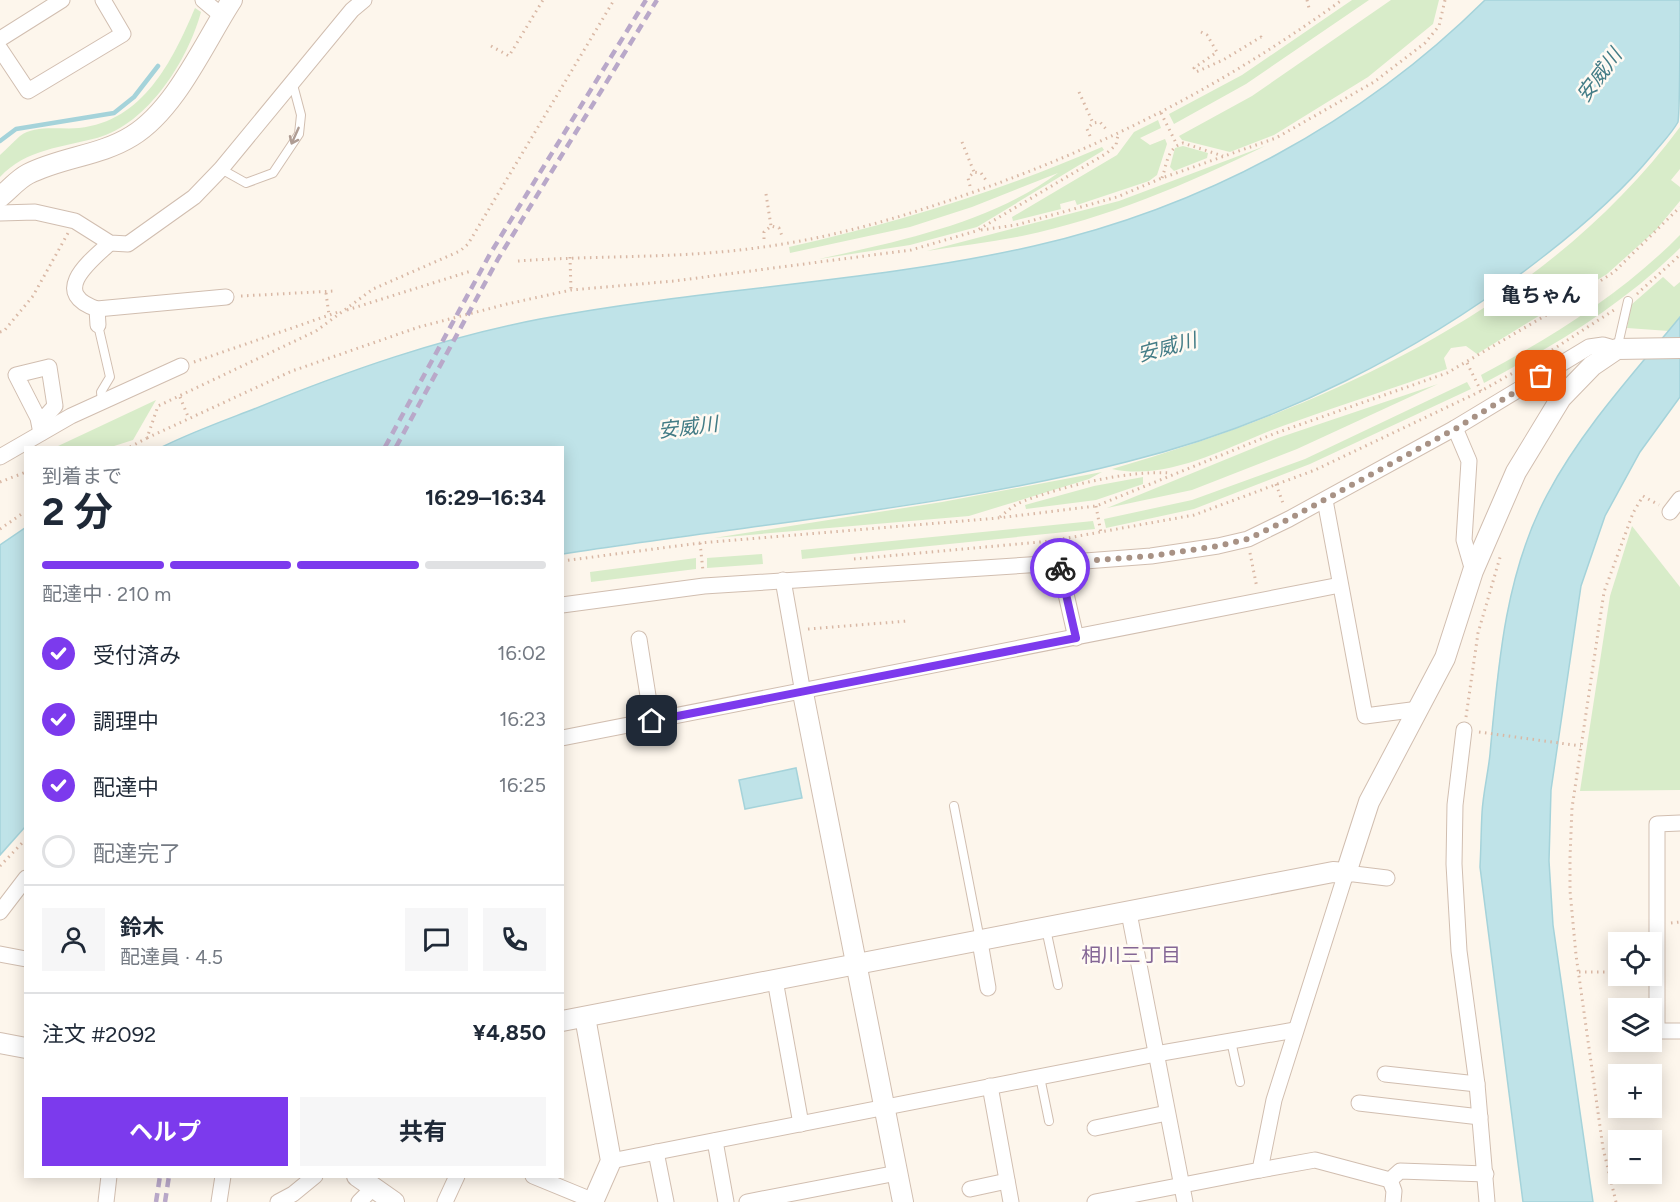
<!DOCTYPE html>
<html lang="ja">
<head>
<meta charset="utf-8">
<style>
	:root { --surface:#fff; --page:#f6f6f7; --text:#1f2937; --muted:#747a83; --line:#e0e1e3; --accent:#7c3aed }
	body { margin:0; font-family:Figtree,"Noto Sans JP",sans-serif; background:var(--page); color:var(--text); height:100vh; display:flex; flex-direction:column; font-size:22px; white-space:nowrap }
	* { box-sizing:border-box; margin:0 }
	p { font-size:20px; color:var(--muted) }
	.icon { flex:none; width:33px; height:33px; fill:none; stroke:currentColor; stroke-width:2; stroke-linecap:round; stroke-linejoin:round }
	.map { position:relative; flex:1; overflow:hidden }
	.panel { position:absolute; left:24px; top:446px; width:540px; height:732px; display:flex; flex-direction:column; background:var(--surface); border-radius:0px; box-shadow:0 3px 15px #0003 }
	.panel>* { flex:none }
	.fabs { position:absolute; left:1608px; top:932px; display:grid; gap:12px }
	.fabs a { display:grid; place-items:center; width:54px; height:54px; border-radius:0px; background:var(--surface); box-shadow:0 3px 15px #0003; font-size:30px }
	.pin { position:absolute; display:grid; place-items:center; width:51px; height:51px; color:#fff; margin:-26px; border-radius:12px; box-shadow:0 3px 9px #0006 }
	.courier { position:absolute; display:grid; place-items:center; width:60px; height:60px; margin:-30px; border:4px solid #7c3aed; border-radius:50%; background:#fff; color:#222; box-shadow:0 2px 8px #0007 }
	.bubble { position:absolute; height:42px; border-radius:0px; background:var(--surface); box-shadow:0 3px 15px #0003; font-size:20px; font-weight:700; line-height:42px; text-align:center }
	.summary em { font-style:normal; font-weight:700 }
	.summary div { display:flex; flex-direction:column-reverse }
	.summary { display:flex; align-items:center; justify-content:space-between; height:102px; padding:0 18px }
	h1 { font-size:39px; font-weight:700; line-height:45px }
	.bar { display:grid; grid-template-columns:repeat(4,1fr); gap:9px 6px; align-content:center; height:72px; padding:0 18px }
	.bar i { height:8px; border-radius:4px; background:var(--line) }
	.bar .active { background:var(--accent) }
	.bar p { grid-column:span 4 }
	.line { display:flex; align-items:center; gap:15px; padding:0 18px; border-top:2px solid var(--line) }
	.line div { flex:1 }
	.round { display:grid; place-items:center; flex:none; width:63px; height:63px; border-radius:0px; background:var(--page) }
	ol { padding:0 18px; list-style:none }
	li { display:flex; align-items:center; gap:18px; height:66px }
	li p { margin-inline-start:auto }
	li .icon { padding:6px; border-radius:50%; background:var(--accent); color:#fff; stroke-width:4 }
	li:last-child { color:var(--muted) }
	li i { width:33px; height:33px; border:3px solid var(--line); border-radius:50% }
	.primary-button { display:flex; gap:12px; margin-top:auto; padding:12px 18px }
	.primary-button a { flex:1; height:69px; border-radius:0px; background:var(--accent); color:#fff; font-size:24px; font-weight:700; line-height:69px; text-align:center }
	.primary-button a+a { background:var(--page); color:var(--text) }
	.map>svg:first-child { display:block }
</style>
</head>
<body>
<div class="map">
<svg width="1680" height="1202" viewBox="0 0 1680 1202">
	<rect width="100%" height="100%" fill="#fdf6ec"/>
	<g fill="#d8ecc9">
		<path d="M1352,0H1369L1246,84L1174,124L1169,114L1242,75Z"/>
		<path d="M1391,0H1439L1433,24L1368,77L1274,135L1230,152L1182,140L1179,136L1252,96Z"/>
		<path d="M195,8L201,12C188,60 148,124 97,138C63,147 26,149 0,177V155C7,149 13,142 20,136C35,124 61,130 79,128C143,121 172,62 195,8Z"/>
		<path d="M1158,120L1161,128L1140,138L1150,145L1165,139L1167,144L1157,175L1149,181L1077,205L1075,200L1060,204L1061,209L1013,221L1012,217L1117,155L1134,132Z"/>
		<path d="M1680,127V169L1671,180L1680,187V201L1656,230L1607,274L1477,354L1466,346L1451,348L1444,358L1447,369C1395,388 1343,404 1291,423C1235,442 1173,482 1112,469C1324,408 1545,309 1680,127Z"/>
		<path d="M1183,146L1208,153L1207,158L1174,171L1170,167L1175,148Z"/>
		<path d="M1265,146C1188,184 1107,218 1022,236C991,242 959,246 927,251L1119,201Z"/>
		<path d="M1102,147L1104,150L977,227L910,245L819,259C900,241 990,223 1058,173L972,207L910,227L790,253L789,247C897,223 1000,191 1102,147Z"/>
		<path d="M1680,235V248C1624,304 1554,346 1484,383L1481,375C1552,337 1623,293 1680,235Z"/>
		<path d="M1663,277L1674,287L1680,282V317L1669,331L1627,328L1631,305Z"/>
		<path d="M1467,382L1471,389L1310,464L1194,509L1106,528L1104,519L1192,500L1305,459Z"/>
		<path d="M1438,384L1297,449L1192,490L1107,508L1278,438Z"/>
		<path d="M156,400L133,440L111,447H56Z"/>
		<path d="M1102,472L1089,479L969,516L714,538L942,502Z"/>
		<path d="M1143,477V484L1096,500L1026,509L1025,505L1094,486Z"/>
		<path d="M1093,521L1095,529L802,559L801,550Z"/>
		<path d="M1632,526L1680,587V790L1580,791L1610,596Z"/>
		<path d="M762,554L763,564L707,568V558Z"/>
		<path d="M696,558V569L591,582L590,572Z"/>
	</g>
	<g fill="#bfe3e8" stroke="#a5d3da" stroke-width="1.5">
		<path d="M1485,0H1680C1680,20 1680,110 1678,122C1672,133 1661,144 1653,154C1621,193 1584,225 1544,256C1423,351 1276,425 1126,462C942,509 750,524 563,554L562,447H162C192,432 223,421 254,409C347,371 441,338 540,319C703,288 871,283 1034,246C1204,207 1361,123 1485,0Z"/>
		<path d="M1680,317V397L1640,452L1605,516L1581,586L1551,790L1549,861L1553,925L1593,1202H1523L1480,867C1481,849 1481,831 1482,813C1483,793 1488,774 1490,754C1498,666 1505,574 1547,495C1582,429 1633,374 1680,317Z"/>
		<path d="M25,528V827L0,855V545Z"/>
		<path d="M796,768L802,798L745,809L739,780Z"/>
	</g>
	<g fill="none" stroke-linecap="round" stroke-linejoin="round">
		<path stroke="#a5d3da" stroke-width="4.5" d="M0,141L16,129L114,113L134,97L158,66"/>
		<defs>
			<g id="service">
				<path d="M221,169L246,183L273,173L299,134L301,115L292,81"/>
				<path d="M98,325L110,377L101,392L102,402"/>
				<path d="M1617,349L1628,301"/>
				<path d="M954,806L980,940"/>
				<path d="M1046,929L1058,985"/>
				<path d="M1231,1041L1240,1082"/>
				<path d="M1040,1077L1049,1121"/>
			</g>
			<g id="minor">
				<path d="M203,0L222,16"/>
				<path d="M0,39L62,0"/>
				<path d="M0,49L28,91L123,34L103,0"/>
				<path d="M0,213L35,212L75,221L110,243L128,244L194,197L221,169L352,10L364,0"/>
				<path d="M110,243C90,261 49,293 97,309L226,297"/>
				<path d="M97,309L98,325"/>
				<path d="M38,418L46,416L55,406L49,367L16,375L38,418L41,433"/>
				<path d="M1455,428L1469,461L1464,540L1473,571"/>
				<path d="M0,457L71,416L181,366"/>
				<path d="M1325,500L1365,716L1419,709"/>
				<path d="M1670,512L1680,499"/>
				<path d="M1059,563L1076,638"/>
				<path d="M783,580L803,693"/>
				<path d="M562,605L704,586L1059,563L1151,556L1218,546L1248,539L1289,519L1455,428L1589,347L1603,345L1617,349"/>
				<path d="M639,639L652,721"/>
				<path d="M1464,730L1455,805L1454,864L1459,951L1477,1084L1487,1202"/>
				<path d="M562,738L1340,585"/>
				<path d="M1680,823L1657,824V1031H1680"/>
				<path d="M0,912L26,878"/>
				<path d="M1129,913L1185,1202"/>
				<path d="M980,942L988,988"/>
				<path d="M0,954L26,959"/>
				<path d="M775,980L801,1124"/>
				<path d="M1385,1074L1477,1084"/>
				<path d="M990,1086L1011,1202"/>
				<path d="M1359,1103L1480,1117"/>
				<path d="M1095,1128L1167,1113"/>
				<path d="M715,1141L726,1202"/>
				<path d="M656,1152L666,1202"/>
				<path d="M611,1161L1156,1054L1295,1030"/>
				<path d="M1260,1170L1315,1160L1390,1180L1400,1171L1486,1174"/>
				<path d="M533,1176L594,1201"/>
				<path d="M1390,1180L1394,1191L1393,1202"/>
				<path d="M970,1189L1007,1181"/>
				<path d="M106,1202L109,1176"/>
				<path d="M219,1202L223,1176"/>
				<path d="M278,1202L293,1194L315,1176"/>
				<path d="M359,1202L374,1187"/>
				<path d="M445,1202L457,1176"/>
				<path d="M747,1202L897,1173"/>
				<path d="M1095,1202L1260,1170L1274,1100L1346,873L1387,878"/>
			</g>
			<g id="tertiary">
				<path d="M0,197C9,190 18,179 28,174C61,157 100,156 132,136C176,109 204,43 232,0"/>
				<path d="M803,693L903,1202"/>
				<path d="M585,1017L611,1161L593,1202"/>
				<path d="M562,1021L1333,872L1346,873L1369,802L1445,658L1473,571L1516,472L1561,398L1592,366L1617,349L1680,348"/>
				<path d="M0,1043L26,1048"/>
				<path d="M357,1176L394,1202"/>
			</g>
		</defs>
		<use href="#service" stroke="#d1beb0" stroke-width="10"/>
		<use href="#minor" stroke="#d1beb0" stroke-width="17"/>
		<use href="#tertiary" stroke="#d1beb0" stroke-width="22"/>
		<g stroke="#d9b8a5" stroke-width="3" stroke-dasharray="1.5 4.5" stroke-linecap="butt">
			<path d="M1307,0L1309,8"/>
			<path d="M1201,32L1207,35L1217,52L1194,68L1196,72L1223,60L1261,37L1264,41"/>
			<path d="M491,46L509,56L543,0"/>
			<path d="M1079,92L1093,123"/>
			<path d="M1161,113L1177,145"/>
			<path d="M1090,136L1087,129L1093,123L1100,122L1106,129"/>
			<path d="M962,142L974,172"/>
			<path d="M1162,178C1167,164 1167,148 1183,143L1223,156"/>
			<path d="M970,186L968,178L974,172L981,173L986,180"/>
			<path d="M766,194L771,226"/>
			<path d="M981,230L1016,225L1117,197L1162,178L1276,138L1374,82L1425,43L1439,26L1445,0"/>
			<path d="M764,239V232L771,226L779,228L782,236"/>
			<path d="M570,257L571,290"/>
			<path d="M518,261C600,255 682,259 763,247C831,238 899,218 965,195C1104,147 1223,86 1342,0"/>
			<path d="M326,293L329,315"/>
			<path d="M1637,294L1680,255"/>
			<path d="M241,296L334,291"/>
			<path d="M347,310L471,271"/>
			<path d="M0,332L4,331L33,296L68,233"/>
			<path d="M1552,350L1614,310"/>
			<path d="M194,362L338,312"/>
			<path d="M1467,363L1481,391"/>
			<path d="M180,397L189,419"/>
			<path d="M147,438L292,371L419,327L507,304L571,290L674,281L911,250L976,231L1107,153L1116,145L1118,135"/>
			<path d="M130,447L147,438L158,406L316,331L373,289L460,251L468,244L614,0"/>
			<path d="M0,482L26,472"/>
			<path d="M1276,484L1284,506"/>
			<path d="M1096,506L1101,533"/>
			<path d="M1000,517C1007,511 1015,504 1024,501C1064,486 1128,470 1171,473"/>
			<path d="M0,529L26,511"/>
			<path d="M700,543L703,571"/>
			<path d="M1250,553L1257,588"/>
			<path d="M854,559L1051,541L1194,515L1315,470L1481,391L1520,369"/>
			<path d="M562,561L700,543L998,518L1096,506L1276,433L1447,373L1555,310L1614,272L1680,207"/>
			<path d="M808,629L908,621"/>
			<path d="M1466,717L1478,633L1501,554"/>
			<path d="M1479,732L1581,746"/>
			<path d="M0,866L26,839"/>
			<path d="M1671,923L1680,922"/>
			<path d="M1579,972H1618"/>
			<path d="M1616,1202L1603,1148L1576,955L1570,891V857L1572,808L1604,592L1633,513L1643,496L1659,505"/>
		</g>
		<use href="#service" stroke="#fff" stroke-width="8"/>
		<use href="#minor" stroke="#fff" stroke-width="15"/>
		<use href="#tertiary" stroke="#fff" stroke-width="20"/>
		<g stroke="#b9a8c9" stroke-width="4.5" stroke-dasharray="9 6" stroke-linecap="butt">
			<path d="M385,447L490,254L646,0"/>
			<path d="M396,447L498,259L657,0"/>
			<path d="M156,1202L160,1176"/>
			<path d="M165,1202L169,1176"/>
		</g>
	</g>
	<defs><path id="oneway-shaft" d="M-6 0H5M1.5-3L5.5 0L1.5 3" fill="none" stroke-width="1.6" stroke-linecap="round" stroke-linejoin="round" transform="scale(1.5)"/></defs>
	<use stroke="#af9d94" href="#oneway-shaft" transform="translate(295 136) rotate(114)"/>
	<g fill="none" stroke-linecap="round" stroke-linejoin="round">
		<path stroke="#a89285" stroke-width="6" stroke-dasharray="0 10.8" d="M1060,568L1059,563L1151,556L1218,546L1248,539L1289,519L1455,429L1541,376"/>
		<path stroke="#7c3aed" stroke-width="8" d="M652,721L1076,638L1060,568"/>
	</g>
	<g text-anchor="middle" stroke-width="5" stroke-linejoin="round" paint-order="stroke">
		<g font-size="20" font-style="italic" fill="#437c86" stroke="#fffaf3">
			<text transform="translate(1599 75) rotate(-53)" y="7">安威川</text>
			<text transform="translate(1167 347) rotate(-15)" y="7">安威川</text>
			<text transform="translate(688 427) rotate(-7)" y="7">安威川</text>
		</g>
		<g font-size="20" fill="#846695" stroke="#fffaf3">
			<text x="1131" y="962">相川三丁目</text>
		</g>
	</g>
</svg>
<div class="fabs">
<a><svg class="icon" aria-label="locate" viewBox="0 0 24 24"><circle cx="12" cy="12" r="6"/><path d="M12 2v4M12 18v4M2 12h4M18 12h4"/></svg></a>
<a><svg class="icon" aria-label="layers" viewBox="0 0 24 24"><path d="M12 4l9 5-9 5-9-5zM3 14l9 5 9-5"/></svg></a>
<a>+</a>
<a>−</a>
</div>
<div class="pin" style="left:1541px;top:376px;background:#ea580c"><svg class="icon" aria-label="bag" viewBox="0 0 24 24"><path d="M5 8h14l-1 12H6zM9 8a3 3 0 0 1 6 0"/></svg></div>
<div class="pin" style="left:652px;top:721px;background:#1f2937"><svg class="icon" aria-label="home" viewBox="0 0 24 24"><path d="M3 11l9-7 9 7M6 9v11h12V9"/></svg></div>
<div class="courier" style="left:1060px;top:568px"><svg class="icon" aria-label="bike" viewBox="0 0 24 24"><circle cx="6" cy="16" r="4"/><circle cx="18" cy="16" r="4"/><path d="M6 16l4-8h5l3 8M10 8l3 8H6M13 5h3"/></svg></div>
<div class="bubble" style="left:1484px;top:274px;width:114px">亀ちゃん</div>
<section class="panel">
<div class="summary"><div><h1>2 分</h1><p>到着まで</p></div><em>16:29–16:34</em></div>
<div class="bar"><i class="active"></i><i class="active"></i><i class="active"></i><i></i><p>配達中 · 210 m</p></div>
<ol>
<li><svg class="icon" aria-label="check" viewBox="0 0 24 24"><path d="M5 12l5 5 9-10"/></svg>受付済み<p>16:02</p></li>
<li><svg class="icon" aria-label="check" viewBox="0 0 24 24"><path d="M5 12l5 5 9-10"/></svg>調理中<p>16:23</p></li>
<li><svg class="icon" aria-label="check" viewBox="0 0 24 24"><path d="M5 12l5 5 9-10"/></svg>配達中<p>16:25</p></li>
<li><i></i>配達完了</li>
</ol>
<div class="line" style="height:108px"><a class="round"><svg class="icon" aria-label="person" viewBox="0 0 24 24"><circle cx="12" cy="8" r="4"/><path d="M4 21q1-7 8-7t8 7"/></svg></a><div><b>鈴木</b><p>配達員 · 4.5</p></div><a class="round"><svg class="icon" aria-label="chat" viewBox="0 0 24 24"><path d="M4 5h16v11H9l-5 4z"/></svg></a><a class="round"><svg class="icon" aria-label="phone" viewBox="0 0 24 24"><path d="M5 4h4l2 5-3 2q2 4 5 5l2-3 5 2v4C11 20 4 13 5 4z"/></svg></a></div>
<div class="line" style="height:78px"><div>注文 #2092</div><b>¥4,850</b></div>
<div class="primary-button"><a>ヘルプ</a><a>共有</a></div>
</section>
</div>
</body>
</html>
